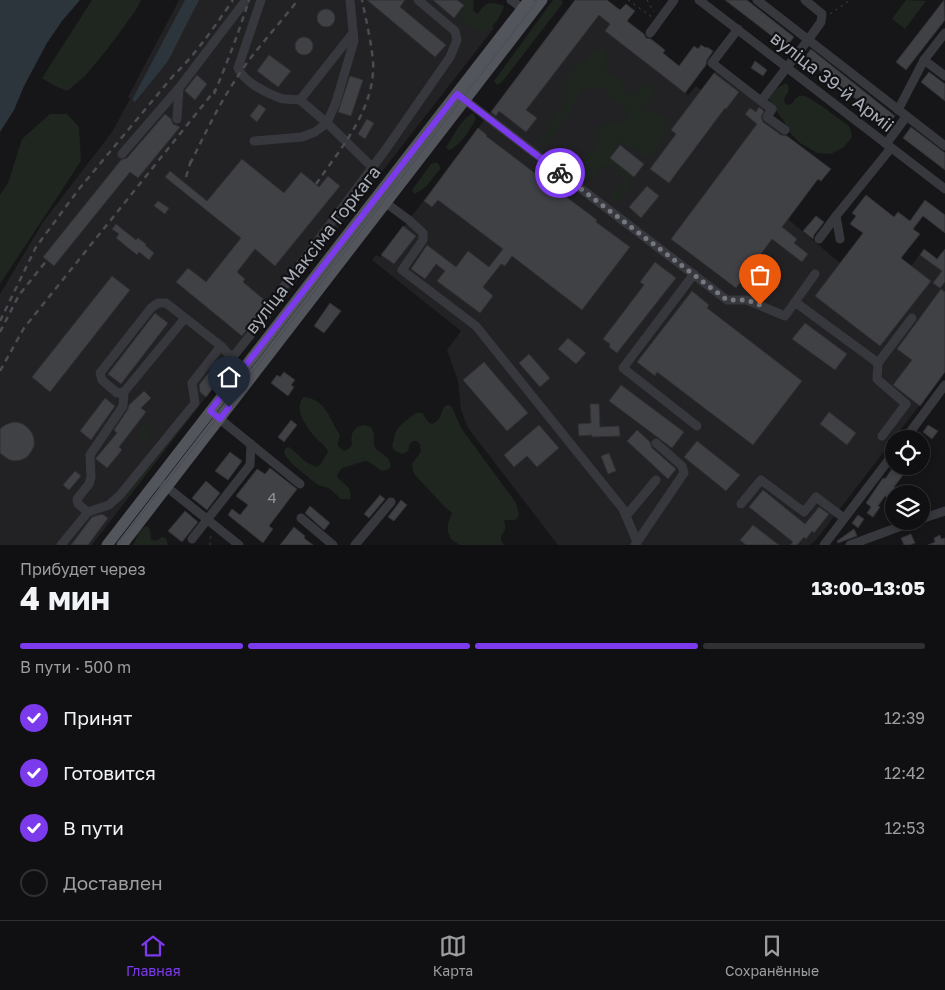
<!DOCTYPE html>
<html lang="ru">
<head>
<meta charset="utf-8">
<style>
	:root { --surface:#101012; --page:#1e1e20; --text:#f1f3f6; --muted:#9c9d9f; --line:#303032; --accent:#7c3aed }
	body { margin:0; font-family:"Golos Text",sans-serif; background:var(--page); color:var(--text); height:100vh; display:flex; flex-direction:column; font-size:19px; white-space:nowrap }
	* { box-sizing:border-box; margin:0 }
	p { font-size:16px; color:var(--muted) }
	.icon { flex:none; width:28px; height:28px; fill:none; stroke:currentColor; stroke-width:2; stroke-linecap:round; stroke-linejoin:round }
	.map { position:relative; height:545px; overflow:hidden }
	.panel { display:flex; flex-direction:column; background:var(--surface); flex:1 }
	.panel>* { flex:none }
	.fabs { position:absolute; left:885px; top:430px; display:grid; gap:10px }
	.fabs a { display:grid; place-items:center; width:45px; height:45px; border-radius:50%; background:var(--surface); box-shadow:0 2px 8px #0003,0 0 0 1px var(--line); font-size:25px }
	.pin { position:absolute; display:grid; place-items:center; width:42px; height:42px; color:#fff; margin:-51px -21px; border-radius:50% 50% 50% 0; rotate:-45deg; box-shadow:0 0 5px #0007 }
	.pin .icon { rotate:45deg }
	.courier { position:absolute; display:grid; place-items:center; width:50px; height:50px; margin:-25px; border:4px solid #7c3aed; border-radius:50%; background:#fff; color:#222; box-shadow:0 1px 6px #0007 }
	.headline em { font-style:normal; font-weight:700 }
	.headline div { display:flex; flex-direction:column-reverse }
	.headline { display:flex; align-items:center; justify-content:space-between; height:85px; padding:0 20px }
	h1 { font-size:32px; font-weight:700; line-height:38px }
	.bar { display:grid; grid-template-columns:repeat(4,1fr); gap:8px 5px; align-content:center; height:60px; padding:0 20px }
	.bar i { height:6px; border-radius:4px; background:var(--line) }
	.bar .on { background:var(--accent) }
	.bar p { grid-column:span 4 }
	ol { padding:0 20px; list-style:none }
	li { display:flex; align-items:center; gap:15px; height:55px }
	li p { margin-inline-start:auto }
	li .icon { padding:5px; border-radius:50%; background:var(--accent); color:#fff; stroke-width:4 }
	li:last-child { color:var(--muted) }
	li i { width:28px; height:28px; border:2px solid var(--line); border-radius:50% }
	.tabs { display:flex; justify-content:space-around; align-items:center; height:70px; border-top:1px solid var(--line); background:var(--surface); font-size:14px; color:var(--muted) }
	.tabs a { display:grid; justify-items:center; gap:2px }
	.tabs .on { color:var(--accent) }
	.map>svg:first-child { display:block }
</style>
</head>
<body>
<div class="map">
<svg width="945" height="545" viewBox="0 0 945 545">
	<rect width="100%" height="100%" fill="#161618"/>
	<g fill="#222225">
		<path d="M179,0H461L494,28L206,397L92,545H0V294L43,222L112,132L130,99L128,97Z"/>
		<path d="M575,0H607L621,10L605,31L688,95L696,86L701,90L717,69L768,108L762,117L831,169L821,181L818,179L788,219L840,263L865,231L911,266L924,249L937,259L945,249V372L816,540L810,545H558L468,428L461,410L458,381L447,350L461,331L372,260L376,255L381,257Z"/>
	</g>
	<g fill="#1e261f">
		<path d="M92,0H141L136,10L109,47L85,76L67,91L53,85L42,78Z"/>
		<path d="M459,0H474L473,13L476,16C485,3 489,0 504,6C501,16 493,29 484,33L470,24L462,23L458,14L466,6Z"/>
		<path d="M553,0H561L563,3L502,82L497,85L494,81Z"/>
		<path d="M906,0L926,1L905,29L892,19Z"/>
		<path d="M604,48L607,55L605,63L609,73L619,79L628,94L637,93L640,87L644,85H651L654,92L647,102L646,109L656,115L663,117L665,127L660,144L653,154L646,157C636,152 629,145 620,141L613,148V155C618,159 624,164 628,169C635,181 626,199 614,203C607,190 621,189 623,177C620,174 618,169 615,167C604,160 597,170 592,178L585,179L582,171L583,162L598,145L599,128L605,124L621,123L627,116L626,108L612,100L603,88L594,87L582,90L573,104L566,119L555,132L551,141L544,146L540,143L542,137L565,103L568,76L573,67L587,61L596,50Z"/>
		<path d="M786,83L789,87L788,93L784,98L785,104L788,105L792,104C795,99 797,95 804,96C813,98 840,120 849,126L851,131L852,137L844,147L831,154L817,153L800,143L790,133L785,123L768,99L772,91Z"/>
		<path d="M473,113L476,118C472,128 459,147 449,150L446,148C453,136 461,119 473,113Z"/>
		<path d="M50,114H67L79,127L81,161L0,284V195L8,183L22,139Z"/>
		<path d="M437,162L441,168C433,177 426,190 414,194L412,190L431,164Z"/>
		<path d="M304,397C327,400 329,419 340,435L338,443V446L344,451C356,446 350,445 352,434C353,432 355,429 357,427L364,425L371,427L374,434V445L376,449L388,458L391,465L389,469L382,471L369,462L365,461L342,468L337,475L338,478L349,488L351,496L350,499H341L329,488L318,485L292,464L285,455L284,451L286,448L289,447L306,462L316,467L320,465L328,452C326,445 319,442 315,437C307,427 292,408 304,397Z"/>
		<path d="M197,403L199,405L197,408L130,495L127,498L125,497L123,494Z"/>
		<path d="M449,405L452,407L461,428L516,503L519,514L518,517L515,520H504C506,527 506,530 501,536V540L504,545H460L458,544L451,539L448,532V524L452,513L444,506L415,475L413,471L412,464L421,451L420,444L417,441H413L410,444L408,451L403,454L395,451L392,446L395,434L398,428L404,422L416,413H423C427,423 433,429 440,417C442,413 442,410 445,406Z"/>
		<path d="M143,423H148L151,426C151,434 151,438 144,443L141,441C139,435 138,429 143,423Z"/>
		<path d="M148,526L150,530L151,539L155,541L162,537L166,538L168,545H133C137,538 139,528 148,526Z"/>
	</g>
	<g fill="#2c353c">
		<path d="M0,0H80L62,21L47,43L24,86L14,110L0,132Z"/>
		<path d="M185,0H199L168,61L135,102L132,100Z"/>
	</g>
	<g fill="#404145" stroke="#303034">
		<path d="M367,0H405L400,7L446,45L435,57Z"/>
		<path d="M433,0H457L464,5L454,18Z"/>
		<path d="M575,0H607L620,10L626,4L635,11L627,21L644,34L646,38L651,39L665,50L663,53L679,66L694,46L698,49L701,45L706,48L707,47L713,51L707,60L706,65L685,93L605,31L610,24L599,15L526,110L537,118L526,132L499,111L496,116L491,112Z"/>
		<path d="M725,0H747L794,37L786,47Z"/>
		<path d="M944,0L945,20L906,70L896,62Z"/>
		<circle cx="326" cy="18" r="9"/>
		<circle cx="304" cy="46" r="9"/>
		<path d="M811,49L895,116L888,124L804,58Z"/>
		<path d="M269,55L291,71L278,87L257,71Z"/>
		<path d="M755,61L767,70L763,76L751,68Z"/>
		<path d="M929,72L945,84V101L921,82Z"/>
		<path d="M714,73L739,92L726,109L725,108L669,183L650,169L676,134L671,130Z"/>
		<path d="M197,75L207,84L195,100L185,91V90Z"/>
		<path d="M350,76L363,80L351,116L338,112Z"/>
		<path d="M259,104L266,109L257,122L250,116Z"/>
		<path d="M759,107L764,111L761,117L763,122L781,135L787,136L831,169L821,181L818,179L782,227L797,239L794,243L808,254L802,262L772,239L736,288L671,239L757,124L745,114L750,108L756,112Z"/>
		<path d="M165,114L171,119L173,124L180,127L138,178L130,172L54,266L43,257L121,160L127,158Z"/>
		<path d="M367,119L374,123L365,139L358,134Z"/>
		<path d="M911,127L945,153V170L903,138Z"/>
		<path d="M478,128L487,135L486,136L597,220L596,222L630,247L582,310L512,256L505,266L501,264L483,287L493,296L480,313L437,281L445,271L436,264L425,279L411,269L427,245L456,267L468,251L489,267L503,249L438,200L432,207L424,201Z"/>
		<path d="M620,145L644,164L634,177L610,158Z"/>
		<path d="M242,159L284,193L301,172L319,187L328,176L340,186L275,266L255,249L237,272L245,279L243,282L268,303L242,336L176,282L188,268L206,282L241,238L165,177L170,171L207,201Z"/>
		<path d="M647,186L659,196L641,218L629,207Z"/>
		<path d="M866,195L894,217L898,212L910,221L925,200L945,215V233L923,216L913,229L920,234L901,258L931,281L880,346L815,296L863,233L850,224L856,216L852,213Z"/>
		<path d="M158,201L169,208L165,214L154,206Z"/>
		<path d="M816,216L824,222L814,235L813,239L803,231Z"/>
		<path d="M116,224L136,240L138,238L146,244L145,245L154,253L149,260L139,252L137,255L116,238L119,234L112,229Z"/>
		<path d="M403,226L416,236L394,264L381,255Z"/>
		<path d="M924,249L937,259L945,249V282L940,288L933,283L942,271L920,255Z"/>
		<path d="M655,262L676,278L617,353L609,347L610,344L603,339L644,285L640,282Z"/>
		<path d="M112,276L130,290L50,392L32,377Z"/>
		<path d="M941,289L945,292V372L920,406L893,385L912,360L897,349Z"/>
		<path d="M692,291L709,305L707,308L802,381L753,445L657,372L655,376L637,362Z"/>
		<path d="M330,303L341,311L324,333L314,326Z"/>
		<path d="M155,313L168,323L121,384L108,374Z"/>
		<path d="M805,323L847,354L835,370L792,339Z"/>
		<path d="M568,338L586,353L576,364L558,349Z"/>
		<path d="M529,354L550,378L540,387L519,363Z"/>
		<path d="M217,362L227,370L206,397L200,392L199,385Z"/>
		<path d="M484,362L528,413L507,431L463,380Z"/>
		<path d="M284,372L295,380L291,385L294,387L288,396L271,383L277,375L280,377Z"/>
		<path d="M621,385L684,432L672,448L609,401Z"/>
		<path d="M144,391L151,398L141,408L146,412L119,447L122,450L107,468L96,459V458L117,433L114,430L128,409L129,405Z"/>
		<path d="M105,398L115,406L91,440L80,431Z"/>
		<path d="M590,404H599L600,427L619,426L620,436L592,437V435L579,436L578,424L591,423Z"/>
		<path d="M829,412L856,433L847,445L820,424Z"/>
		<path d="M291,420L297,425L284,442L278,437Z"/>
		<path d="M16,422L23,424L28,428L32,433L34,439V446L31,452L27,457L21,460L14,461L8,459L0,453V429L5,425L10,423Z"/>
		<path d="M539,425L559,448L537,467L527,456L514,467L504,455Z"/>
		<path d="M928,425L938,431L932,439L923,432Z"/>
		<path d="M637,430L650,442L652,448L676,469L668,479L627,441Z"/>
		<path d="M697,441L740,475L726,491L684,457Z"/>
		<path d="M230,452L242,461L228,480L215,471Z"/>
		<path d="M609,453L616,471L608,474L601,456Z"/>
		<path d="M894,466H910L894,487L904,494H894V501L885,496L878,506L880,507L873,517L867,513L871,507L866,503L883,478L885,479Z"/>
		<path d="M270,468L297,489L269,526L273,529L263,543L228,515L232,509L240,515L248,505L236,496L257,469L265,474Z"/>
		<path d="M75,471L81,476L69,490L63,485Z"/>
		<path d="M206,481L220,493L207,510L192,498Z"/>
		<path d="M763,490L805,524L819,507L829,514L814,533L812,531L806,539L804,537L797,545H790L793,542L749,507Z"/>
		<path d="M380,495L385,499L369,518L364,514Z"/>
		<path d="M401,500L407,505L394,521L388,517Z"/>
		<path d="M310,506L330,523L324,530L305,513Z"/>
		<path d="M185,511L198,522L182,542L168,531Z"/>
		<path d="M102,514L108,518L88,545H71L92,517Z"/>
		<path d="M858,515L864,519L858,528L852,523Z"/>
		<path d="M753,525L779,545H746L740,540Z"/>
		<path d="M294,527L305,536L304,538L313,545H280Z"/>
		<path d="M854,529L857,536L838,543L837,541Z"/>
		<path d="M911,534L915,543L910,545H904L901,538Z"/>
		<path d="M940,535L941,539L945,538V545H928L935,542L934,538Z"/>
	</g>
	<g fill="none" stroke-linecap="round" stroke-linejoin="round">
		<g stroke="#3d3f44" stroke-width="1" stroke-dasharray="2.5 4" stroke-linecap="butt">
			<path d="M628,0L652,17"/>
			<path d="M647,0L654,12"/>
			<path d="M830,14L850,0"/>
			<path d="M210,545V539L212,534"/>
		</g>
		<g stroke="#37383d" stroke-width="9">
			<path d="M261,0L238,68C244,82 266,93 280,98C286,100 294,99 300,100"/>
			<path d="M511,0L527,12"/>
			<path d="M699,0L945,189"/>
			<path d="M757,0L945,146"/>
			<path d="M738,29L712,63L761,101"/>
			<path d="M353,33L300,100L327,123L372,167"/>
			<path d="M650,33L674,0"/>
			<path d="M924,60L945,76"/>
			<path d="M461,97L727,300H747L785,316L815,274"/>
			<path d="M898,110L924,60L945,33"/>
			<path d="M177,119L179,88L246,0"/>
			<path d="M785,130L767,117L772,109L761,101L808,40L821,22L822,14L805,0"/>
			<path d="M254,141L302,137L315,132L327,123L336,102L354,41L350,0"/>
			<path d="M886,144L906,117"/>
			<path d="M122,154L179,88"/>
			<path d="M386,203L409,220L423,233V240L402,270L476,326L623,509L637,542"/>
			<path d="M819,239L836,216"/>
			<path d="M840,239L836,216L891,148"/>
			<path d="M694,274L623,368L697,426"/>
			<path d="M795,302L878,363L912,318"/>
			<path d="M185,318L124,392L117,393L102,380L100,373L151,308L158,303H166L221,346L235,361L247,371"/>
			<path d="M232,358L273,307L276,297L386,149L450,57L457,40L455,31L418,0"/>
			<path d="M878,363L877,379L906,404L882,436"/>
			<path d="M216,416L300,484"/>
			<path d="M905,439L945,385"/>
			<path d="M163,484L239,545"/>
			<path d="M741,504L761,480L804,512L816,497L844,518"/>
			<path d="M88,512L78,504L77,499L89,484L91,477L90,455L123,406L124,392"/>
			<path d="M626,516L656,480"/>
			<path d="M301,518L333,545"/>
			<path d="M921,519L945,511"/>
			<path d="M192,539L250,465L251,444"/>
			<path d="M61,545L88,512L109,505L120,495L195,403L192,383L221,346"/>
			<path d="M355,545L391,502"/>
			<path d="M635,545L684,473L682,466L656,443"/>
			<path d="M824,545L894,453"/>
			<path d="M850,545L915,521"/>
		</g>
		<g stroke="#53555c" stroke-width="11">
			<path d="M107,545L529,0"/>
			<path d="M122,545L542,0"/>
		</g>
		<path stroke="#4a4c52" stroke-width="1" d="M117,545L218,417L538,0"/>
		<g stroke="#4a4c52" stroke-width="2.5" stroke-dasharray="6 5" stroke-linecap="butt">
			<path d="M214,94C227,63 239,32 249,0"/>
			<path d="M190,164C204,136 217,108 234,82C252,53 277,27 298,0"/>
			<path d="M186,177L192,157"/>
			<path d="M316,184C341,148 376,108 373,61C371,40 366,20 362,0"/>
			<path d="M0,321L36,247L79,189L173,76C197,53 214,27 233,0"/>
			<path d="M0,332L19,295L47,260"/>
			<path d="M0,371L24,328L216,89"/>
		</g>
	</g>
	<g fill="none" stroke-linecap="round" stroke-linejoin="round">
		<path stroke="#757880" stroke-width="5" stroke-dasharray="0 9" d="M560,173L727,300H747L760,305"/>
		<path stroke="#7c3aed" stroke-width="6" d="M229,407L220,419L210,411L457,94L560,173"/>
	</g>
	<g text-anchor="middle" stroke-width="4.5" stroke-linejoin="round" paint-order="stroke">
		<g font-size="15" fill="#8e929b">
			<text x="272" y="503">4</text>
		</g>
		<g font-size="18" fill="#a8adb8" stroke="#111113">
			<text transform="translate(832 82) rotate(38)" y="6">вуліца 39-й Арміі</text>
			<text transform="translate(313 250) rotate(-52)" y="6">вуліца Максіма Горкага</text>
		</g>
	</g>
</svg>
<div class="fabs">
<a><svg class="icon" aria-label="locate" viewBox="0 0 24 24"><circle cx="12" cy="12" r="6"/><path d="M12 2v4M12 18v4M2 12h4M18 12h4"/></svg></a>
<a><svg class="icon" aria-label="layers" viewBox="0 0 24 24"><path d="M12 4l9 5-9 5-9-5zM3 14l9 5 9-5"/></svg></a>
</div>
<div class="pin" style="left:760px;top:305px;background:#ea580c"><svg class="icon" aria-label="bag" viewBox="0 0 24 24"><path d="M5 8h14l-1 12H6zM9 8a3 3 0 0 1 6 0"/></svg></div>
<div class="pin" style="left:229px;top:407px;background:#1f2937"><svg class="icon" aria-label="home" viewBox="0 0 24 24"><path d="M3 11l9-7 9 7M6 9v11h12V9"/></svg></div>
<div class="courier" style="left:560px;top:173px"><svg class="icon" aria-label="bike" viewBox="0 0 24 24"><circle cx="6" cy="16" r="4"/><circle cx="18" cy="16" r="4"/><path d="M6 16l4-8h5l3 8M10 8l3 8H6M13 5h3"/></svg></div>
</div>
<section class="panel">
<div class="headline"><div><h1>4 мин</h1><p>Прибудет через</p></div><em>13:00–13:05</em></div>
<div class="bar"><i class="on"></i><i class="on"></i><i class="on"></i><i></i><p>В пути · 500 m</p></div>
<ol>
<li><svg class="icon" aria-label="check" viewBox="0 0 24 24"><path d="M5 12l5 5 9-10"/></svg>Принят<p>12:39</p></li>
<li><svg class="icon" aria-label="check" viewBox="0 0 24 24"><path d="M5 12l5 5 9-10"/></svg>Готовится<p>12:42</p></li>
<li><svg class="icon" aria-label="check" viewBox="0 0 24 24"><path d="M5 12l5 5 9-10"/></svg>В пути<p>12:53</p></li>
<li><i></i>Доставлен</li>
</ol>
</section>
<nav class="tabs">
<a class="on"><svg class="icon" aria-label="home" viewBox="0 0 24 24"><path d="M3 11l9-7 9 7M6 9v11h12V9"/></svg>Главная</a>
<a><svg class="icon" aria-label="map" viewBox="0 0 24 24"><path d="M3 6l6-2 6 2 6-2v14l-6 2-6-2-6 2zM9 4v14M15 6v14"/></svg>Карта</a>
<a><svg class="icon" aria-label="saved" viewBox="0 0 24 24"><path d="M7 4h10v16l-5-4-5 4z"/></svg>Сохранённые</a>
</nav>
</body>
</html>
